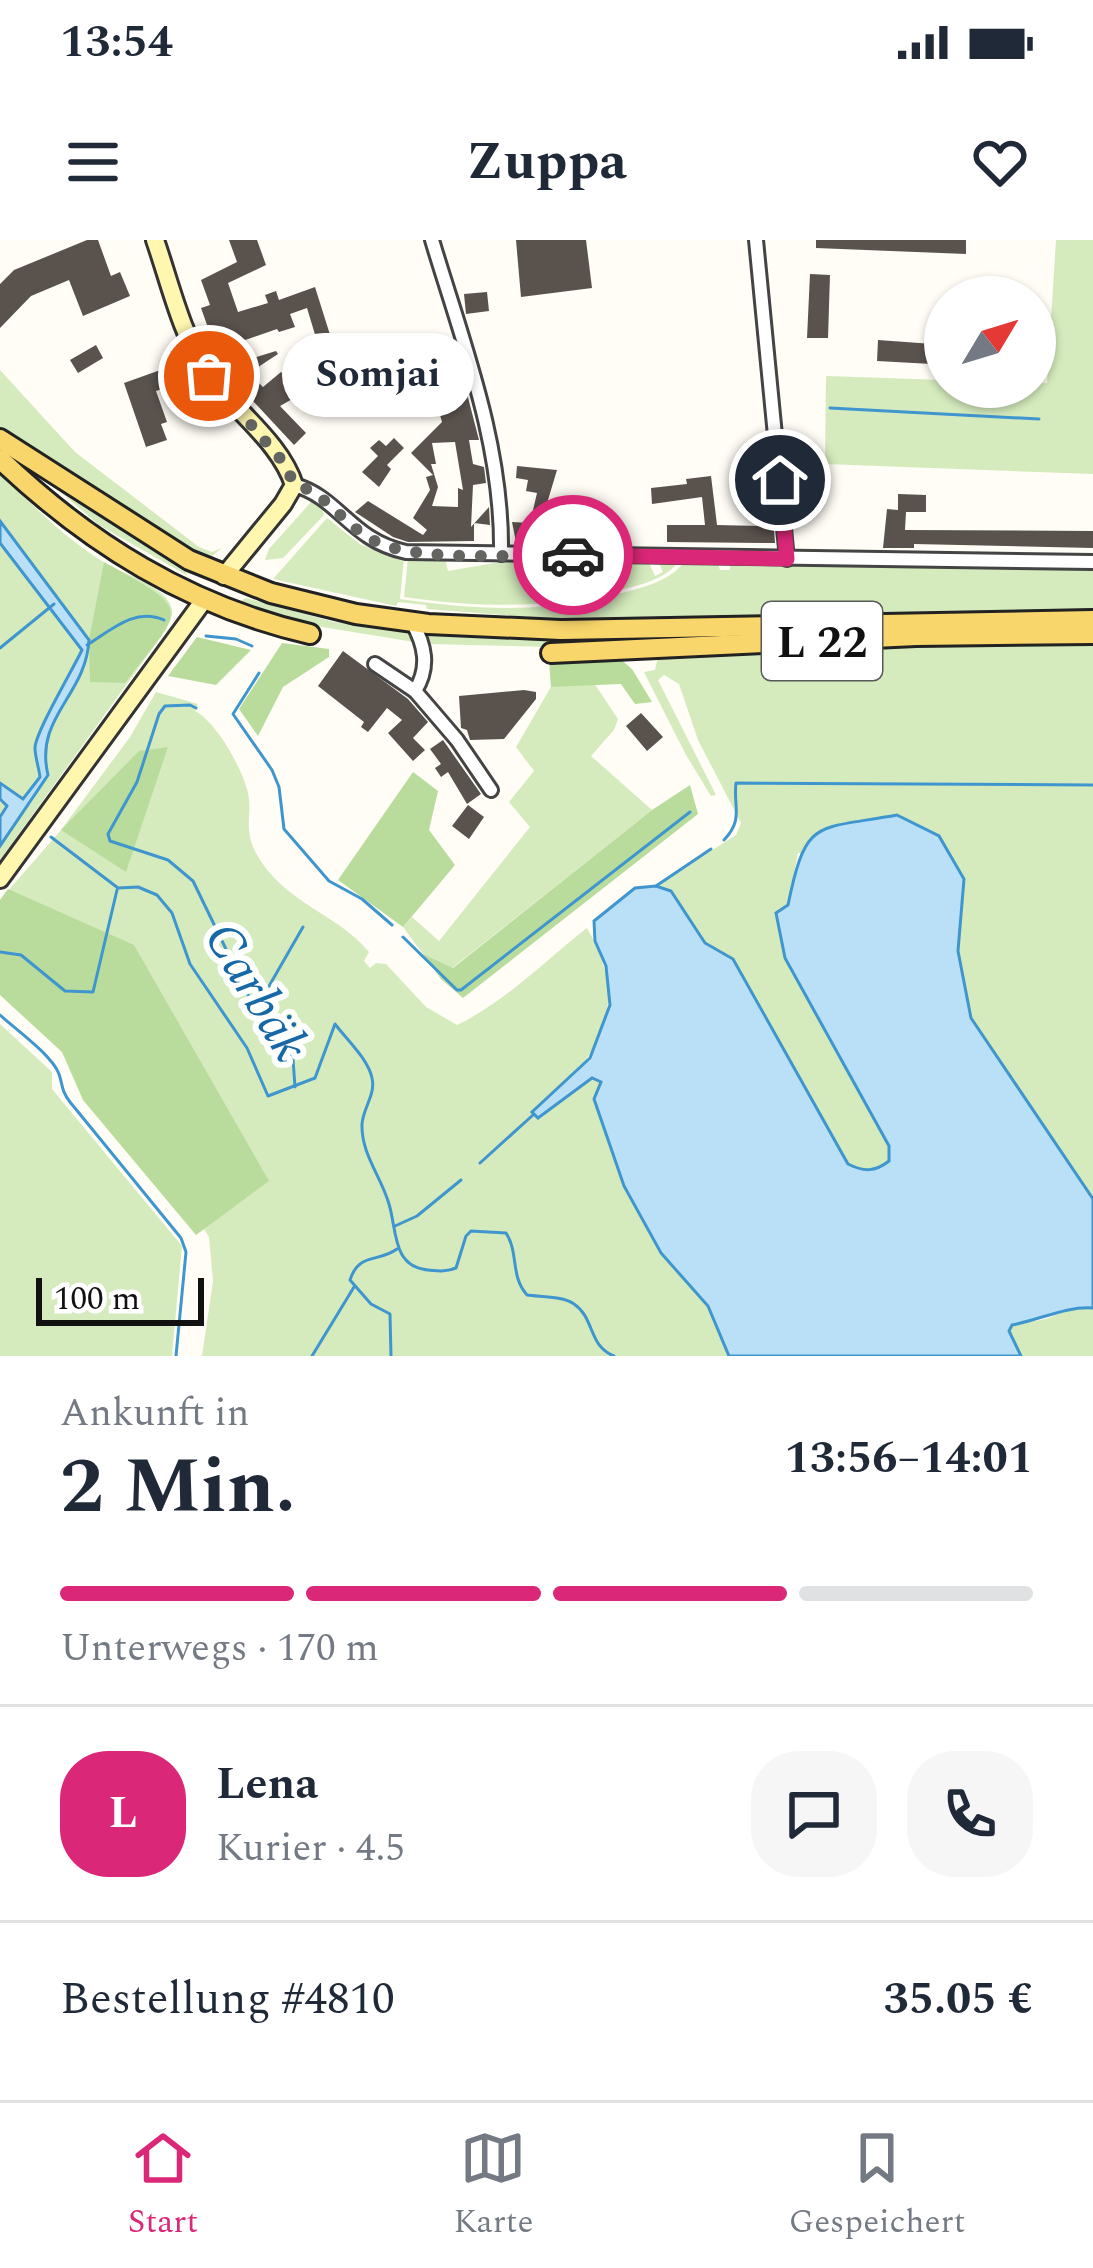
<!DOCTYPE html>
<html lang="de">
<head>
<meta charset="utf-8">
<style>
	:root { --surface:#fff; --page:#f6f6f7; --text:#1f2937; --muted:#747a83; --line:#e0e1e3; --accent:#db2777 }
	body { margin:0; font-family:Spectral,serif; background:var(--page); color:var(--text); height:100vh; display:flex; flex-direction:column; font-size:45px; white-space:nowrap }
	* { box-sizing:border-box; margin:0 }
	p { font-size:39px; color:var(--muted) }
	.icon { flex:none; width:66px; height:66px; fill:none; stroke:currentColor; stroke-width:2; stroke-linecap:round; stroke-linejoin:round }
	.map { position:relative; height:1116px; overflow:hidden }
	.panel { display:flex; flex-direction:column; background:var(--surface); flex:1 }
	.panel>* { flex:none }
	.needle { width:78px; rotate:52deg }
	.tools { position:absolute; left:924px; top:36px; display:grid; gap:24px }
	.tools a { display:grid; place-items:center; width:132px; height:132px; border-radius:50%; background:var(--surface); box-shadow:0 3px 9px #0004; font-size:60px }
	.scale { position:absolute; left:36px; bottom:30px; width:168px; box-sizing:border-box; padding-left:12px; border:6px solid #111; border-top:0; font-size:33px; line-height:42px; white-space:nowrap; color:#111; -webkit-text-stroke:9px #fff; paint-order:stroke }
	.pin { position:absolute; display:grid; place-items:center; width:102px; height:102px; color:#fff; margin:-51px; border:6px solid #fff; border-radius:50%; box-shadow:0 3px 12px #0007 }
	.courier { position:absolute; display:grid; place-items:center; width:120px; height:120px; margin:-60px; border:9px solid #db2777; border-radius:50%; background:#fff; color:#222; box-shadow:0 3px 15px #0007 }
	.bubble { position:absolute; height:84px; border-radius:42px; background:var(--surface); box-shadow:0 3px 9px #0004; font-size:39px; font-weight:700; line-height:84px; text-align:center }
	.headline em { font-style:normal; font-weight:700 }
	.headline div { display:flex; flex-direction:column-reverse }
	.headline { display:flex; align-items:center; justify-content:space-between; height:204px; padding:0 60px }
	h1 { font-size:78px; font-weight:700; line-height:90px }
	.bar { display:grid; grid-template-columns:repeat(4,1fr); gap:18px 12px; align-content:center; height:144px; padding:0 60px }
	.bar i { height:15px; border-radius:9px; background:var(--line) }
	.bar .active { background:var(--accent) }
	.bar p { grid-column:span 4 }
	.line { display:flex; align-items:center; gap:30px; padding:0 60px; border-top:3px solid var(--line) }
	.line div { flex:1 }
	.round { display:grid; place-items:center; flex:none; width:126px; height:126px; border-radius:48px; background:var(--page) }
	.status { display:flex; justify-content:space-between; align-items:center; height:84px; padding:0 60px; background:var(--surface); direction:ltr }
	.status svg { height:33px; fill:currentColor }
	header { display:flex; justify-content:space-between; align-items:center; height:156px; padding:0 60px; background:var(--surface); font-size:54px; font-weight:700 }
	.dock { display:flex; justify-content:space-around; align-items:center; height:168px; border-top:3px solid var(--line); background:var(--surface); font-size:33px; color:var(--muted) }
	.dock a { display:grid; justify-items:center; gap:6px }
	.dock .active { color:var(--accent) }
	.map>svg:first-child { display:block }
</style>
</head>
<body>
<div class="status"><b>13:54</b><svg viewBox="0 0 49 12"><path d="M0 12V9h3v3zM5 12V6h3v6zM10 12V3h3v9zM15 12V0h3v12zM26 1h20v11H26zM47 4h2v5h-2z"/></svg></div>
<header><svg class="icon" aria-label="menu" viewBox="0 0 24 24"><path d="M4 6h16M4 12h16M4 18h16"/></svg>Zuppa<svg class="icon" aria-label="heart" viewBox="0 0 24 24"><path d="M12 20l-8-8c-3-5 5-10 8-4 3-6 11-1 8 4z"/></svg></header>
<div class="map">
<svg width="1093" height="1116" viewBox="0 0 1093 1116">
	<rect width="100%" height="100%" fill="#fffdf5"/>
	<g fill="#d5ebbd">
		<path d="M1056,0H1093V234L825,224L826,136L945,140V147H1035V143H1047Z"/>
		<path d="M0,130L75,212L199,307L212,312L222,308L212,316L186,312L0,187Z"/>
		<path d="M29,225L180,323L188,336L99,285Z"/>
		<path d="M0,232C33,266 66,300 107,324C124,334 162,346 170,364C175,374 170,382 165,391L0,620V303L82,410C73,429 35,493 35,507C35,517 39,527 40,537L23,559L30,565L48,535C34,477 86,456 89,401L0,281Z"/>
		<path d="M312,261L322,267L324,275L283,318L265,320L269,309Z"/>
		<path d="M327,278L361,305L404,318L400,359C484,371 543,373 626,352C646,347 672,339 684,322L718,324L720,330H730V324L1093,329V371L594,382L427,369L426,365L398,362L396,366L273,339Z"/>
		<path d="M408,318L445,319L448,331L506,321L649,323L655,336L663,332L658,321L678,322C666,339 640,345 620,350C545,369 480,368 404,357Z"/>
		<path d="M246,358L334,382L409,393L414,402L298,383L245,366L242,360Z"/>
		<path d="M880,388L552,407L430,404L426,395L563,397Z"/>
		<path d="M1093,399V959L971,778L958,711L964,638L798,613L788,665L785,719L889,906V921C875,931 864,932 848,924L733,719L705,703L671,651L656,646L736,595L741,583L698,500L679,444L664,435L658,440L716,555L711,556L686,515L644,432L655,430L658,417Z"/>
		<path d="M594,443L618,479L614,490L591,516L652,570L452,728L423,714L403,687L412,677L439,701L530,587L509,562L534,531L516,507L551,447Z"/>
		<path d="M156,452L198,464L195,471C217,483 240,525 247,549C254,573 242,587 256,613C283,663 337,673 369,712L364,721L370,728L376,723L386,724L426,767L457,785C507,761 543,722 587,688C635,772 594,814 539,878L593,838L602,842L661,1013L708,1066L729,1116H202L213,1041L209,997L0,660L61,590L130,497Z"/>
		<path d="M0,784L52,832V849L182,1006L172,1116H0Z"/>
		<path d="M1076,1067L1093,1068V1116H1021L1009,1090L1012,1085L1046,1079Z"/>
	</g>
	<g fill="#b9dc9c">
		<path d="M104,322C194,372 185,365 125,443L90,442L89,400Z"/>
		<path d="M197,397L251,410L216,445L168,436Z"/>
		<path d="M282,403L329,409V417L283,447L258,496L239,469Z"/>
		<path d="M619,418L632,429L652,462L635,464L621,444L551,447L549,421Z"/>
		<path d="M168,507L126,632L61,590L139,511Z"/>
		<path d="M413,532L438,551L429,590L455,625L403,687L338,640Z"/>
		<path d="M690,545L698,574L463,758L441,739L423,714L453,728L652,570Z"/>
		<path d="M8,649L134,705L269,941L196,995L83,860L62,812L0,755V660Z"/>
	</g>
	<g fill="#b9e0f7" stroke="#3f96cf" stroke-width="3">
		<path d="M0,281L89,400C86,456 34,477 48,535L0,606V577L7,566L0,559V543L23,559L40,537C39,528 35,517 35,508C35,493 73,429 82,410L0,303Z"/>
		<path d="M897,575L939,596L964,639L958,711L971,778L1093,959V1068C1066,1066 1039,1080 1012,1085L1009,1091L1021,1116H729L708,1066L661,1013L624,946L594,859L601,842L592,838L538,878L532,872L590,818L610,765L606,726L595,701L594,681L635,648L656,646L671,651L705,703L733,719L848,924C864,932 875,932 889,921V906L785,718L776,673L788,665C806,577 815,590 897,575Z"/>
	</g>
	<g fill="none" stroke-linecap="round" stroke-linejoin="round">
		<g stroke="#3f96cf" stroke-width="3">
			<path d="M830,168L1039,179"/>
			<path d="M206,396L236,399L252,406"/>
			<path d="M87,405C111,390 135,367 164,380"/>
			<path d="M0,408L54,364"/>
			<path d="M259,433L233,474L272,530L279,547L284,589L329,641L362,659L392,685"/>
			<path d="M196,468L190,465L165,466L159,474L137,542L108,594L110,601L168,620L193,641L255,769L261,760"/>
			<path d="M51,597L118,648L138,647L157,655L172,673L190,724L247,808L268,856L315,838L335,784C347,800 368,819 372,838C376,854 363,868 362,884C361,914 381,936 389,964C397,990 392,1027 428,1030C439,1031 446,1032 456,1028L466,996L471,991L506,993C519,1013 510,1036 527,1055C541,1057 563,1056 574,1064C595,1078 588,1106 614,1116"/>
			<path d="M724,600C744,579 733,567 736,543L1093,545"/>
			<path d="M656,646L711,609"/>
			<path d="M403,697L457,750H461L690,572"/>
			<path d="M0,712L21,715L65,751L93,752L117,650"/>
			<path d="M0,775C15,789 52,815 59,834C63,846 61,850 70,862L181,998L186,1012L176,1116"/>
			<path d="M295,847L293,819L261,760L303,687"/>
			<path d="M480,923L533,875"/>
			<path d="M395,986L417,976L461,940"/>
			<path d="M312,1116L354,1047"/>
			<path d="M391,1116L390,1074L371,1064L350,1040C359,1012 378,1023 397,1009"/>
		</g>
	</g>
	<g fill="#5a524d" fill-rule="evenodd">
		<path d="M87,0H98L111,36L120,32L130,56L83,76L69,40L31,56L0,88V44L14,30Z"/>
		<path d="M229,0H257L266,25L228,43L238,72L268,63L265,55L276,51L279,60L315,47L337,117L323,121L307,68L290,74L295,87L279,92L277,89L216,110L201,68L210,65L201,40L237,22Z"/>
		<path d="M516,0H586L592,48L521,57Z"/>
		<path d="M816,0H966V14L816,8Z"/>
		<path d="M810,34L830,35L828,98H807Z"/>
		<path d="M487,52L489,71L466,74L464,54Z"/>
		<path d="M878,100L933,104L932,124L877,121Z"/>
		<path d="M96,105L103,118L78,133L70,120Z"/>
		<path d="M276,111L278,114L249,133L263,147L281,132L287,138L294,158L280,166L306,193L294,205L226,132L227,126Z"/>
		<path d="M456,111L479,200H469L473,224L484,227L486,243L473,245L471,287L489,267L490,285L474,283V301L408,302L393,297L355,272L368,261L423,295L427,290L413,278L430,250L426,237L433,235L411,213L442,182L440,175L444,174L434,143L439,142L432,118ZM455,202L463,250L458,248V267L432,266L438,247L431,224H436L432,203Z"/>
		<path d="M180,123L186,141L156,151L167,182L161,184L167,200L146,207L124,143Z"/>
		<path d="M394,198L404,208L387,225L391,229L379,247L362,232L378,216L370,208L379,200L386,206Z"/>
		<path d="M517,226L557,230L542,280L575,285L573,304L516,302L512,282L530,283L537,253L526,251L528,240L516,238Z"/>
		<path d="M711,236L717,285L760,286V281L773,279L775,303L667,302V285H705L702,257L652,264L651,248L687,244L686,239Z"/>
		<path d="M898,254L926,255V272H906L905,290L1093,291V308L914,304V308H883L887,269L898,270Z"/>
		<path d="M343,411L408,459L428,482L413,498L425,510L413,521L388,493L402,480L387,468L368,492L361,487L364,482L318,446Z"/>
		<path d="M524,450L536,452V459L504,499L470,500L467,490L461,488L459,456Z"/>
		<path d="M641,473L663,497L647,511L626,486Z"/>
		<path d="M443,500L481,554L467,564L448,532L441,537L435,528L441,524L430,509Z"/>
		<path d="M468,565L484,577L469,599L452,586Z"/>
	</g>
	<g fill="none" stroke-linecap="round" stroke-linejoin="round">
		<defs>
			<g id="street">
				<path d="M432,0C463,103 503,205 501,314"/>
				<path d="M756,0L787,319"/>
				<path d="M294,245C339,257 350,300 406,312L1093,322"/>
				<path d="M412,382C425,405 430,427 415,451L457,500L491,550"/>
				<path d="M375,424L415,451"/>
			</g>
			<g id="secondary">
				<path d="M155,0C170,43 181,94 207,132C233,170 280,201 294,245L283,264L224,336"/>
				<path d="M0,639L204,360"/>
			</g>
			<g id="primary">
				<path d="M0,199L189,320L271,353L356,374L428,384L561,390L1093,380"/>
				<path d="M0,219C89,304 189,366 310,394"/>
				<path d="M551,413L916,396L1093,394"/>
			</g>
		</defs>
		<use href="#street" stroke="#444" stroke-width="18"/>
		<use href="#secondary" stroke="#333" stroke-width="22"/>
		<use href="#primary" stroke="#222" stroke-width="24"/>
		<use href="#street" stroke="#fff" stroke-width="12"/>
		<use href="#secondary" stroke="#fff6b0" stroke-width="16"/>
		<use href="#primary" stroke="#f9d66b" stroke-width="18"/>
	</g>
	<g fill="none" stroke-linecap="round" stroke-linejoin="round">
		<path stroke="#646461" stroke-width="12" stroke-dasharray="0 21.6" d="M209,136L284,223L294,244C329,254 345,288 377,302C423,323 521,314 573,315"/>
		<path stroke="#db2777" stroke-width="15" d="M573,315L787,319L780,240"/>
	</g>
	<g text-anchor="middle" stroke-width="12" stroke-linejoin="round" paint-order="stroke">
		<rect fill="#fff" stroke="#585858" stroke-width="3" x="762" y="362" width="120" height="78" rx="9"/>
		<g font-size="45" font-weight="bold" fill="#111">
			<text x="822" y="417">L 22</text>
		</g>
		<g font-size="51" font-style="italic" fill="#1768a6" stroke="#fff">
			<text transform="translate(258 751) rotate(59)" y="18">Carbäk</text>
		</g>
	</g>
</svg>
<div class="tools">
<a><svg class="needle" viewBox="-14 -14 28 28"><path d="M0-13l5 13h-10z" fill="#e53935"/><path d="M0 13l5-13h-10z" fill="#747a83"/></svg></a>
</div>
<div class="scale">100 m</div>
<div class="pin" style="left:209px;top:136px;background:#ea580c"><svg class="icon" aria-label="bag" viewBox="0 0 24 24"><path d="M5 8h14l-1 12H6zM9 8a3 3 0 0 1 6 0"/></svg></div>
<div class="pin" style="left:780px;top:240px;background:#1f2937"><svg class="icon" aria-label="home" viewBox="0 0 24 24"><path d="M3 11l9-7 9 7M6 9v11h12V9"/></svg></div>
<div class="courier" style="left:573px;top:315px"><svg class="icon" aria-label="car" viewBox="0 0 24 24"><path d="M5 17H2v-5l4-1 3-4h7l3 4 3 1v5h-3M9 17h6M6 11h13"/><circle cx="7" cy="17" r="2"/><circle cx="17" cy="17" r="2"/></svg></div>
<div class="bubble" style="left:282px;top:93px;width:192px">Somjai</div>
</div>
<section class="panel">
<div class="headline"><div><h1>2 Min.</h1><p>Ankunft in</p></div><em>13:56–14:01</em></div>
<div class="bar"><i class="active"></i><i class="active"></i><i class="active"></i><i></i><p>Unterwegs · 170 m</p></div>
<div class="line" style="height:216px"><b class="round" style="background:var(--accent);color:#fff">L</b><div><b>Lena</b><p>Kurier · 4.5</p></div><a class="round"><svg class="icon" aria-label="chat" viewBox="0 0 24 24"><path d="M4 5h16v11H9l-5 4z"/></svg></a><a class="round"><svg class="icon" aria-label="phone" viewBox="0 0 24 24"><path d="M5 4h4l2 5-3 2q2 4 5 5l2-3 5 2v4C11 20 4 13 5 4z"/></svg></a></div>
<div class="line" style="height:156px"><div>Bestellung #4810</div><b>35.05 €</b></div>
</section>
<nav class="dock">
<a class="active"><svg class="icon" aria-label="home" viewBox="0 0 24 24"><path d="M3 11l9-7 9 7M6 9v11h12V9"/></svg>Start</a>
<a><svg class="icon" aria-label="map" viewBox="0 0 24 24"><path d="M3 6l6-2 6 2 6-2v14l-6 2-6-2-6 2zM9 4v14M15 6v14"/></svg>Karte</a>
<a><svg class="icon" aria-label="saved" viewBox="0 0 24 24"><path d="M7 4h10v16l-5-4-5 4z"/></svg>Gespeichert</a>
</nav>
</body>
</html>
